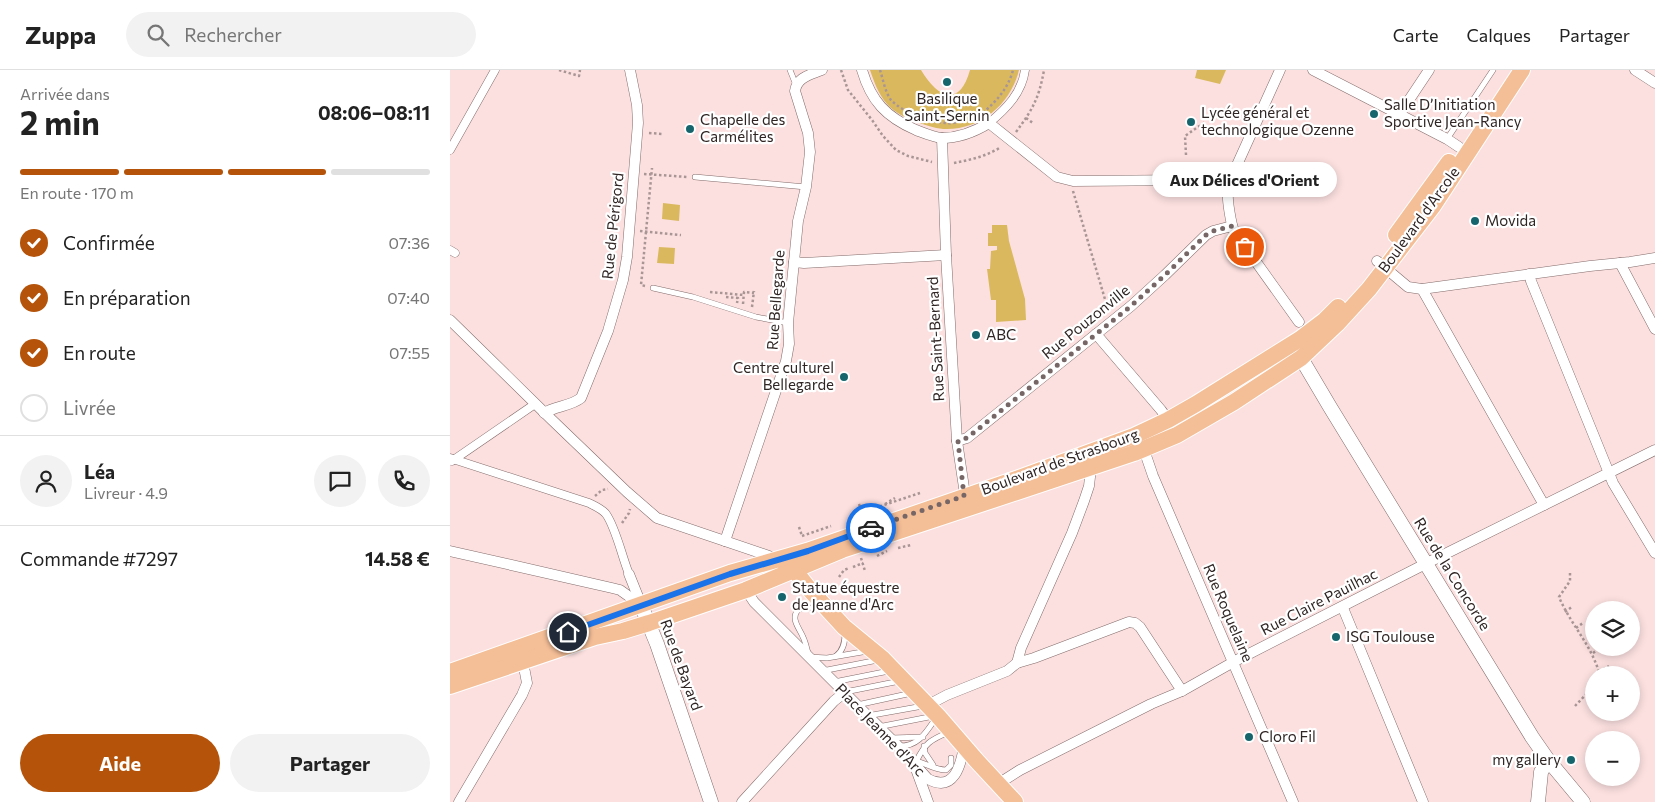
<!DOCTYPE html>
<html lang="fr">
<head>
<meta charset="utf-8">
<style>
	:root { --surface:#fff; --page:#f2f2f2; --text:#222; --muted:#767676; --line:#e0e0e0; --accent:#b45309 }
	body { margin:0; font-family:Commissioner,sans-serif; background:var(--page); color:var(--text); height:100vh; display:flex; flex-direction:column; font-size:19px; white-space:nowrap }
	* { box-sizing:border-box; margin:0 }
	p { font-size:16px; color:var(--muted) }
	.icon { flex:none; width:28px; height:28px; fill:none; stroke:currentColor; stroke-width:2; stroke-linecap:round; stroke-linejoin:round }
	.map { position:relative; flex:1; overflow:hidden }
	.details { display:flex; flex-direction:column; background:var(--surface); width:450px }
	.details>* { flex:none }
	.tools { position:absolute; left:1135px; top:531px; display:grid; gap:10px }
	.tools a { display:grid; place-items:center; width:55px; height:55px; border-radius:50%; background:var(--surface); box-shadow:0 2px 8px #0003; font-size:25px }
	.pin { position:absolute; display:grid; place-items:center; width:42px; height:42px; color:#fff; margin:-21px; border:2px solid #fff; border-radius:50%; box-shadow:0 1px 5px #0007 }
	.courier { position:absolute; display:grid; place-items:center; width:50px; height:50px; margin:-25px; border:4px solid #1a73e8; border-radius:50%; background:#fff; color:#222; box-shadow:0 1px 6px #0007 }
	.bubble { position:absolute; height:35px; border-radius:18px; background:var(--surface); box-shadow:0 2px 8px #0003; font-size:16px; font-weight:700; line-height:35px; text-align:center }
	.summary em { font-style:normal; font-weight:700 }
	.summary div { display:flex; flex-direction:column-reverse }
	.summary { display:flex; align-items:center; justify-content:space-between; height:85px; padding:0 20px }
	h1 { font-size:32px; font-weight:700; line-height:38px }
	.bar { display:grid; grid-template-columns:repeat(4,1fr); gap:8px 5px; align-content:center; height:60px; padding:0 20px }
	.bar i { height:6px; border-radius:4px; background:var(--line) }
	.bar .on { background:var(--accent) }
	.bar p { grid-column:span 4 }
	.line { display:flex; align-items:center; gap:12px; padding:0 20px; border-top:1px solid var(--line) }
	.line div { flex:1 }
	.round { display:grid; place-items:center; flex:none; width:52px; height:52px; border-radius:26px; background:var(--page) }
	ol { padding:0 20px; list-style:none }
	li { display:flex; align-items:center; gap:15px; height:55px }
	li p { margin-inline-start:auto }
	li .icon { padding:5px; border-radius:50%; background:var(--accent); color:#fff; stroke-width:4 }
	li:last-child { color:var(--muted) }
	li i { width:28px; height:28px; border:2px solid var(--line); border-radius:50% }
	.primary-button { display:flex; gap:10px; margin-top:auto; padding:10px 20px }
	.primary-button a { flex:1; height:58px; border-radius:30px; background:var(--accent); color:#fff; font-size:20px; font-weight:700; line-height:58px; text-align:center }
	.primary-button a+a { background:var(--page); color:var(--text) }
	header { display:flex; align-items:center; gap:30px; box-sizing:border-box; height:70px; padding:0 25px; background:var(--surface); border-bottom:1px solid var(--line) }
	header strong { font-size:24px }
	nav { display:flex; gap:28px; margin-inline-start:auto; font-size:18px }
	.search { width:350px; height:45px; background:var(--page); display:flex; align-items:center; gap:12px; box-sizing:border-box; padding:0 18px; border-radius:28px; color:var(--muted); font-size:19px }
	main { display:flex; flex:1; min-height:0 }
	.map>svg:first-child { display:block }
</style>
</head>
<body>
<header>
<strong>Zuppa</strong>
<div class="search"><svg class="icon" aria-label="search" viewBox="0 0 24 24"><circle cx="10" cy="10" r="6"/><path d="M15 15l6 6"/></svg>Rechercher</div>
<nav><a>Carte</a><a>Calques</a><a>Partager</a></nav>
</header>
<main>
<section class="details">
<div class="summary"><div><h1>2 min</h1><p>Arrivée dans</p></div><em>08:06–08:11</em></div>
<div class="bar"><i class="on"></i><i class="on"></i><i class="on"></i><i></i><p>En route · 170 m</p></div>
<ol>
<li><svg class="icon" aria-label="check" viewBox="0 0 24 24"><path d="M5 12l5 5 9-10"/></svg>Confirmée<p>07:36</p></li>
<li><svg class="icon" aria-label="check" viewBox="0 0 24 24"><path d="M5 12l5 5 9-10"/></svg>En préparation<p>07:40</p></li>
<li><svg class="icon" aria-label="check" viewBox="0 0 24 24"><path d="M5 12l5 5 9-10"/></svg>En route<p>07:55</p></li>
<li><i></i>Livrée</li>
</ol>
<div class="line" style="height:90px"><a class="round"><svg class="icon" aria-label="person" viewBox="0 0 24 24"><circle cx="12" cy="8" r="4"/><path d="M4 21q1-7 8-7t8 7"/></svg></a><div><b>Léa</b><p>Livreur · 4.9</p></div><a class="round"><svg class="icon" aria-label="chat" viewBox="0 0 24 24"><path d="M4 5h16v11H9l-5 4z"/></svg></a><a class="round"><svg class="icon" aria-label="phone" viewBox="0 0 24 24"><path d="M5 4h4l2 5-3 2q2 4 5 5l2-3 5 2v4C11 20 4 13 5 4z"/></svg></a></div>
<div class="line" style="height:65px"><div>Commande #7297</div><b>14.58 €</b></div>
<div class="primary-button"><a>Aide</a><a>Partager</a></div>
</section>
<div class="map">
<svg width="1205" height="732" viewBox="0 0 1205 732">
	<rect width="100%" height="100%" fill="#fce0e0"/>
	<g fill="#dab95e">
		<path d="M420,0H471C487,27 509,39 520,0H569C561,34 530,61 493,59C484,58 475,55 467,52C456,48 445,43 437,34C429,25 424,12 420,0Z"/>
		<path d="M747,0H776L770,14L745,8Z"/>
		<path d="M213,133L230,135L229,151L212,149Z"/>
		<path d="M542,155H557L559,171L575,229L576,250L546,252V230H541L537,199H540L541,181L547,180V176H538V163H542Z"/>
		<path d="M209,177L225,178L224,194L207,193Z"/>
	</g>
	<g fill="none" stroke-linecap="round" stroke-linejoin="round">
		<defs>
			<g id="service">
				<path d="M340,0L346,15"/>
				<path d="M997,69L1043,0"/>
				<path d="M245,107L356,117"/>
				<path d="M203,218L243,227L306,247L338,253"/>
				<path d="M359,538C355,537 351,537 348,540C340,549 350,559 353,567C356,573 357,580 359,587L377,588L418,581"/>
				<path d="M386,586C394,580 395,571 395,562"/>
				<path d="M372,601L428,590"/>
				<path d="M384,612L439,601"/>
				<path d="M395,622L450,611"/>
				<path d="M407,635L462,623"/>
				<path d="M417,646L473,636"/>
				<path d="M428,657L484,646"/>
				<path d="M442,668L473,667"/>
				<path d="M450,676C469,676 476,662 486,648"/>
				<path d="M474,676L475,683L483,695"/>
				<path d="M462,690C474,692 484,700 496,700L501,695V688"/>
				<path d="M466,692C475,673 480,670 499,662"/>
			</g>
			<g id="pedestrian">
				<path d="M539,53C556,39 572,23 575,0"/>
				<path d="M0,80L45,0"/>
				<path d="M0,180L5,183"/>
				<path d="M0,388L139,433C145,436 152,439 156,444C166,458 172,487 179,504"/>
				<path d="M2,391L85,334"/>
			</g>
			<g id="minor">
				<path d="M412,0C421,31 436,47 466,60C474,63 483,67 492,68C508,68 526,61 539,53L607,107L623,111L744,110L757,113L778,121"/>
				<path d="M830,0L782,106C780,111 778,116 778,122C777,130 781,154 784,161L849,252"/>
				<path d="M863,0L997,69L1009,77"/>
				<path d="M1185,0L1205,13"/>
				<path d="M949,45L979,0"/>
				<path d="M492,68L496,185L507,371L516,431"/>
				<path d="M927,191L958,217L972,219L1140,196L1180,192L1205,188"/>
				<path d="M344,192L354,193L496,185"/>
				<path d="M1170,193L1205,259"/>
				<path d="M1079,204L1081,211L1163,413L1205,483"/>
				<path d="M972,219L1094,435"/>
				<path d="M0,250L102,350L177,422L207,448L319,486L326,490"/>
				<path d="M646,264L711,340L718,350"/>
				<path d="M94,343C106,336 121,336 131,328L158,261L173,210L177,187L188,53L187,35L180,0"/>
				<path d="M507,371L517,368L681,236L715,205L756,165L763,161L782,156"/>
				<path d="M692,374L703,406L843,732"/>
				<path d="M275,471L336,291L339,274L338,253L348,151L356,117L360,82L358,63L345,21C347,7 360,5 372,0"/>
				<path d="M0,481L162,518L170,520L191,535"/>
				<path d="M179,504L191,534"/>
				<path d="M296,520L304,532L448,676L478,709C504,723 511,695 514,676"/>
				<path d="M893,538L973,732"/>
				<path d="M567,593L571,578L622,463L634,431L639,416L641,398L639,394"/>
				<path d="M478,635L497,625L557,601L567,593L584,588L679,552L685,553L690,557L732,621"/>
				<path d="M466,699L478,732"/>
				<path d="M548,714L570,700L701,634L732,621L787,590L987,488L1205,380"/>
				<path d="M9,732L72,625L77,613L73,592"/>
				<path d="M292,732L384,631L394,623"/>
			</g>
			<g id="tertiary">
				<path d="M850,278L851,288L880,337L1082,667L1098,690L1133,732"/>
				<path d="M191,535L207,574L261,732"/>
				<path d="M1088,732L1091,702L1098,690"/>
			</g>
			<g id="primary">
				<path d="M946,165L999,92"/>
				<path d="M336,496L345,501L360,520L394,557L433,589L488,646L526,690L565,732"/>
				<path d="M0,602L280,503L357,481L569,408L684,366L718,350L746,334L850,269L875,250L888,237"/>
				<path d="M0,616L145,567L173,561L199,553L296,520L392,480L684,383L727,365L784,332L851,288L887,254L919,219L983,136L1072,0"/>
			</g>
		</defs>
		<use href="#service" stroke="#836b6a" stroke-width="6"/>
		<use href="#pedestrian" stroke="#836b6a" stroke-width="9"/>
		<use href="#minor" stroke="#836b6a" stroke-width="11"/>
		<use href="#tertiary" stroke="#836b6a" stroke-width="15"/>
		<use href="#primary" stroke="#fff" stroke-width="18"/>
		<g stroke="#aa9595" stroke-width="2.5" stroke-dasharray="2.5 2.5" stroke-linecap="butt">
			<path d="M109,0L129,6L130,0"/>
			<path d="M391,0L398,20L422,50L433,66L446,80L458,86L482,92"/>
			<path d="M430,0C433,9 435,22 441,30C452,42 480,52 496,53C503,54 512,51 519,49"/>
			<path d="M533,43C547,30 558,19 563,0"/>
			<path d="M576,48L583,53"/>
			<path d="M566,62C583,39 589,28 594,0"/>
			<path d="M199,63L213,64"/>
			<path d="M736,85L735,66L755,52"/>
			<path d="M504,93C520,90 537,86 551,77"/>
			<path d="M194,104L238,107"/>
			<path d="M623,121L657,236"/>
			<path d="M190,161L231,165"/>
			<path d="M195,216L191,215L202,98"/>
			<path d="M260,222L294,225"/>
			<path d="M276,227L288,228L287,233"/>
			<path d="M293,234L294,222L304,223"/>
			<path d="M302,237L304,221"/>
			<path d="M145,426L152,420L158,419"/>
			<path d="M409,434L413,445"/>
			<path d="M435,434L445,428"/>
			<path d="M425,438L470,423"/>
			<path d="M410,440L426,437"/>
			<path d="M172,453L179,443L180,439"/>
			<path d="M349,457L352,466"/>
			<path d="M352,466L381,456"/>
			<path d="M448,478L461,475"/>
			<path d="M427,486L437,481"/>
			<path d="M411,488L415,501"/>
			<path d="M403,497L413,493"/>
			<path d="M1120,503V511L1109,527C1121,555 1140,573 1149,602L1148,605"/>
			<path d="M389,507L394,500L399,498"/>
			<path d="M1115,542L1123,536"/>
			<path d="M1126,558L1133,553"/>
			<path d="M1143,583L1149,579"/>
			<path d="M1149,602L1159,596"/>
			<path d="M1125,636L1144,616"/>
		</g>
		<use href="#service" stroke="#fff" stroke-width="5"/>
		<use href="#pedestrian" stroke="#fff" stroke-width="8"/>
		<use href="#minor" stroke="#fff" stroke-width="10"/>
		<use href="#tertiary" stroke="#fff" stroke-width="14"/>
		<use href="#primary" stroke="#f4be97" stroke-width="16"/>
	</g>
	<g fill="none" stroke-linecap="round" stroke-linejoin="round">
		<path stroke="#766" stroke-width="5" stroke-dasharray="0 9" d="M421,458L514,426L508,371L517,368L681,236L715,205L756,165L763,161L782,156L795,177"/>
		<path stroke="#1a73e8" stroke-width="6" d="M118,562L280,504L358,481L421,458"/>
	</g>
	<g fill="#17656c" stroke="#fff" stroke-width="2">
		<circle cx="497" cy="12" r="5"/>
		<circle cx="924" cy="44" r="5"/>
		<circle cx="741" cy="52" r="5"/>
		<circle cx="240" cy="59" r="5"/>
		<circle cx="1025" cy="151" r="5"/>
		<circle cx="526" cy="265" r="5"/>
		<circle cx="394" cy="307" r="5"/>
		<circle cx="332" cy="527" r="5"/>
		<circle cx="886" cy="567" r="5"/>
		<circle cx="799" cy="667" r="5"/>
		<circle cx="1121" cy="690" r="5"/>
	</g>
	<g text-anchor="middle" stroke-width="4.5" stroke-linejoin="round" paint-order="stroke">
		<g font-size="15" fill="#2f2524" stroke="#fff" text-anchor="start">
			<text x="497" y="34" text-anchor="middle">Basilique<tspan x="497" dy="17">Saint-Sernin</tspan></text>
			<text x="934" y="40">Salle D’Initiation<tspan x="934" dy="17">Sportive Jean-Rancy</tspan></text>
			<text x="751" y="48">Lycée général et<tspan x="751" dy="17">technologique Ozenne</tspan></text>
			<text x="250" y="55">Chapelle des<tspan x="250" dy="17">Carmélites</tspan></text>
			<text x="1035" y="156">Movida</text>
			<text x="536" y="270">ABC</text>
			<text x="384" y="303" text-anchor="end">Centre culturel<tspan x="384" dy="17">Bellegarde</tspan></text>
			<text x="342" y="523">Statue équestre<tspan x="342" dy="17">de Jeanne d'Arc</tspan></text>
			<text x="896" y="572">ISG Toulouse</text>
			<text x="809" y="672">Cloro Fil</text>
			<text x="1111" y="695" text-anchor="end">my gallery</text>
		</g>
		<g font-size="15" fill="#2f2524" stroke="#fff">
			<text transform="translate(969 150) rotate(-54)" y="5">Boulevard d'Arcole</text>
			<text transform="translate(163 156) rotate(-84)" y="5">Rue de Périgord</text>
			<text transform="translate(326 230) rotate(-86)" y="5">Rue Bellegarde</text>
			<text transform="translate(636 252) rotate(-39)" y="5">Rue Pouzonville</text>
			<text transform="translate(486 269) rotate(-93)" y="5">Rue Saint-Bernard</text>
			<text transform="translate(610 392) rotate(-20)" y="5">Boulevard de Strasbourg</text>
			<text transform="translate(1002 504) rotate(58)" y="5">Rue de la Concorde</text>
			<text transform="translate(869 532) rotate(-27)" y="5">Rue Claire Pauilhac</text>
			<text transform="translate(778 543) rotate(67)" y="5">Rue Roquelaine</text>
			<text transform="translate(231 595) rotate(70)" y="5">Rue de Bayard</text>
			<text transform="translate(430 660) rotate(46)" y="5">Place Jeanne d'Arc</text>
		</g>
	</g>
</svg>
<div class="tools">
<a><svg class="icon" aria-label="layers" viewBox="0 0 24 24"><path d="M12 4l9 5-9 5-9-5zM3 14l9 5 9-5"/></svg></a>
<a>+</a>
<a>−</a>
</div>
<div class="pin" style="left:795px;top:177px;background:#ea580c"><svg class="icon" aria-label="bag" viewBox="0 0 24 24"><path d="M5 8h14l-1 12H6zM9 8a3 3 0 0 1 6 0"/></svg></div>
<div class="pin" style="left:118px;top:562px;background:#1f2937"><svg class="icon" aria-label="home" viewBox="0 0 24 24"><path d="M3 11l9-7 9 7M6 9v11h12V9"/></svg></div>
<div class="courier" style="left:421px;top:458px"><svg class="icon" aria-label="car" viewBox="0 0 24 24"><path d="M5 17H2v-5l4-1 3-4h7l3 4 3 1v5h-3M9 17h6M6 11h13"/><circle cx="7" cy="17" r="2"/><circle cx="17" cy="17" r="2"/></svg></div>
<div class="bubble" style="left:702px;top:92px;width:185px">Aux Délices d'Orient</div>
</div>
</main>
</body>
</html>
